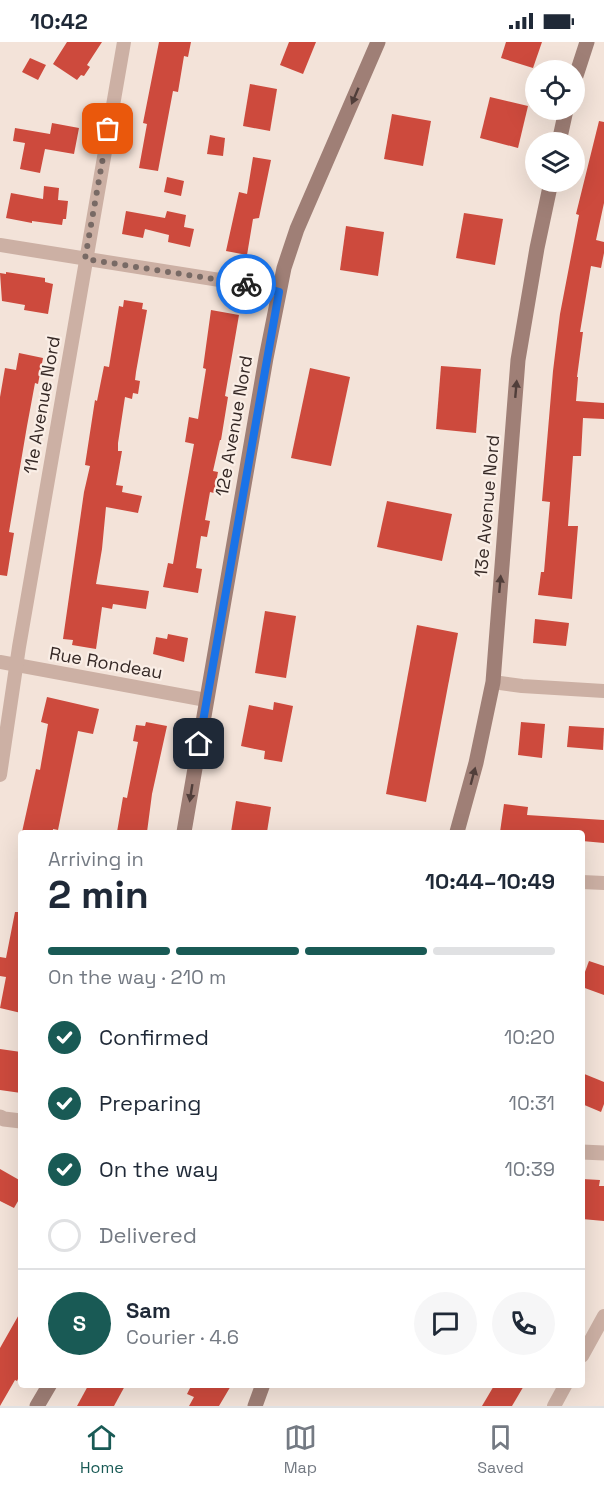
<!DOCTYPE html>
<html lang="en">
<head>
<meta charset="utf-8">
<style>
	:root { --surface:#fff; --page:#f6f6f7; --text:#1f2937; --muted:#747a83; --line:#e0e1e3; --accent:#195a55 }
	body { margin:0; font-family:"Space Grotesk",sans-serif; background:var(--page); color:var(--text); height:100vh; display:flex; flex-direction:column; font-size:22px; white-space:nowrap }
	* { box-sizing:border-box; margin:0 }
	p { font-size:20px; color:var(--muted) }
	.icon { flex:none; width:33px; height:33px; fill:none; stroke:currentColor; stroke-width:2; stroke-linecap:round; stroke-linejoin:round }
	.map { position:relative; flex:1; overflow:hidden }
	.panel { position:absolute; left:18px; top:788px; width:567px; height:558px; display:flex; flex-direction:column; background:var(--surface); border-radius:6px; box-shadow:0 6px 24px #0002 }
	.panel>* { flex:none }
	.buttons { position:absolute; left:525px; top:18px; display:grid; gap:12px }
	.buttons a { display:grid; place-items:center; width:60px; height:60px; border-radius:50%; background:var(--surface); box-shadow:0 6px 24px #0002; font-size:30px }
	.pin { position:absolute; display:grid; place-items:center; width:51px; height:51px; color:#fff; margin:-26px; border-radius:12px; box-shadow:0 3px 9px #0006 }
	.courier { position:absolute; display:grid; place-items:center; width:60px; height:60px; margin:-30px; border:4px solid #1a73e8; border-radius:50%; background:#fff; color:#222; box-shadow:0 2px 8px #0007 }
	.head em { font-style:normal; font-weight:700 }
	.head div { display:flex; flex-direction:column-reverse }
	.head { display:flex; align-items:center; justify-content:space-between; height:102px; padding:0 30px }
	h1 { font-size:39px; font-weight:700; line-height:45px }
	.bar { display:grid; grid-template-columns:repeat(4,1fr); gap:9px 6px; align-content:center; height:72px; padding:0 30px }
	.bar i { height:8px; border-radius:4px; background:var(--line) }
	.bar .current { background:var(--accent) }
	.bar p { grid-column:span 4 }
	.line { display:flex; align-items:center; gap:15px; padding:0 30px; border-top:2px solid var(--line) }
	.line div { flex:1 }
	.round { display:grid; place-items:center; flex:none; width:63px; height:63px; border-radius:32px; background:var(--page) }
	ol { padding:0 30px; list-style:none }
	li { display:flex; align-items:center; gap:18px; height:66px }
	li p { margin-inline-start:auto }
	li .icon { padding:6px; border-radius:50%; background:var(--accent); color:#fff; stroke-width:4 }
	li:last-child { color:var(--muted) }
	li i { width:33px; height:33px; border:3px solid var(--line); border-radius:50% }
	.status { display:flex; justify-content:space-between; align-items:center; height:42px; padding:0 30px; background:var(--surface); direction:ltr }
	.status svg { height:16px; fill:currentColor }
	.tab-bar { display:flex; justify-content:space-around; align-items:center; height:84px; border-top:2px solid var(--line); background:var(--surface); font-size:16px; color:var(--muted) }
	.tab-bar a { display:grid; justify-items:center; gap:3px }
	.tab-bar .current { color:var(--accent) }
	.map>svg:first-child { display:block }
</style>
</head>
<body>
<div class="status"><b>10:42</b><svg viewBox="0 0 49 12"><path d="M0 12V9h3v3zM5 12V6h3v6zM10 12V3h3v9zM15 12V0h3v12zM26 1h20v11H26zM47 4h2v5h-2z"/></svg></div>
<div class="map">
<svg width="604" height="1364" viewBox="0 0 604 1364">
	<rect width="100%" height="100%" fill="#f3e3d9"/>
	<g fill="#cd4a3d">
		<path d="M67,0H102L87,23L90,25L84,34L81,33L77,38L53,22Z"/>
		<path d="M159,0H191L188,15L184,14L178,50L173,49L158,129L139,126L147,82L143,81Z"/>
		<path d="M289,0H316L303,32L280,23Z"/>
		<path d="M506,0H542L533,26L501,16Z"/>
		<path d="M30,16L46,23L38,38L22,30Z"/>
		<path d="M250,42L277,47L270,89L243,84Z"/>
		<path d="M490,55L528,64L518,106L480,96Z"/>
		<path d="M392,72L431,79L423,124L384,117Z"/>
		<path d="M599,79L604,80V161L596,198L604,200V211L601,226L591,224L580,290H583L577,335H578L576,359L604,361V377L583,376L581,414H573L568,484H578L572,557L538,553L541,530H544L550,460L542,459L553,329L560,272L579,173L576,172Z"/>
		<path d="M52,81L79,86L74,112L45,107L40,131L20,127L25,101L13,99L15,86L50,92Z"/>
		<path d="M210,93L225,96L223,114L207,112Z"/>
		<path d="M253,115L271,118L259,176L253,177L247,213L226,209L239,150L247,152Z"/>
		<path d="M167,135L184,139L181,154L164,150Z"/>
		<path d="M44,144L59,146L58,158L68,159L66,177H63L62,183L32,179V181L6,176L11,151L43,157Z"/>
		<path d="M126,169L165,176L167,169L186,173L184,185L194,187L190,205L168,200L169,193L145,187L143,196L122,192Z"/>
		<path d="M464,171L503,177L495,223L456,216Z"/>
		<path d="M346,184L384,190L378,234L340,228Z"/>
		<path d="M6,230L45,236V240L53,242L48,272L24,268L25,263L2,259L0,231L6,232Z"/>
		<path d="M124,258L143,261L142,267L147,268L136,330L135,338L140,339L138,352L133,351L132,357L125,355L118,401V409H122L116,443L123,444L122,450L142,454L138,471L106,465L102,507L96,542L149,549L146,567L113,562L112,567L102,565L96,607L72,603L73,598L63,597L84,450L90,424L85,423L95,358L97,359L104,324L109,325L119,264L123,265Z"/>
		<path d="M211,268L239,273L225,354L228,355L221,398H220L213,429L218,430L214,451L210,450L205,478L210,479L207,495L201,494L196,526L202,527L198,551L163,545L168,521L173,522L184,458L194,402L185,400L189,375L198,377L206,327L203,326Z"/>
		<path d="M19,311L43,316L38,342L35,341L27,384L9,490L14,491L7,534L0,533V355L5,326L16,328Z"/>
		<path d="M441,324L481,327L476,391L436,387Z"/>
		<path d="M310,326L350,335L331,424L291,416Z"/>
		<path d="M387,459L452,472L442,519L377,505Z"/>
		<path d="M265,569L296,574L286,636L255,631Z"/>
		<path d="M535,577L569,581L566,604L533,601Z"/>
		<path d="M417,583L458,591L426,760L386,752Z"/>
		<path d="M168,592L188,596L184,620L153,612L156,595L167,597Z"/>
		<path d="M47,655L99,667L93,692L78,689L58,788L53,787V790H22L36,727L40,728L48,682L41,680Z"/>
		<path d="M274,660L293,664L282,720L264,717L265,709L241,704L249,663L273,668Z"/>
		<path d="M146,680L167,684L152,752L147,790H117L123,755L127,756L138,700L133,699L136,683L145,684Z"/>
		<path d="M521,680L545,682L542,716L518,713Z"/>
		<path d="M569,684L604,686L603,708L567,705Z"/>
		<path d="M236,759L271,765L267,790H231Z"/>
		<path d="M504,762L528,765L527,773L604,778V801L582,799V790H500Z"/>
		<path d="M15,870H21V971L0,966L6,935L0,934V915L6,916Z"/>
		<path d="M589,919L604,924V953L582,945V938Z"/>
		<path d="M0,1007L21,1010V1051L0,1048Z"/>
		<path d="M582,1031L604,1040V1062L601,1070L582,1062Z"/>
		<path d="M0,1127L21,1139V1154L14,1166L0,1159Z"/>
		<path d="M582,1137L600,1138L599,1144H604V1179L582,1177Z"/>
		<path d="M21,1269V1331L17,1339L15,1338L0,1364V1306Z"/>
		<path d="M89,1342H126L114,1364H77Z"/>
		<path d="M192,1342H232L219,1364H189L194,1355L187,1352Z"/>
		<path d="M495,1342H525L512,1364H482Z"/>
	</g>
	<g fill="none" stroke-linecap="round" stroke-linejoin="round">
		<g stroke="#ccb0a4" stroke-width="14">
			<path d="M0,203L251,243L279,250"/>
			<path d="M0,620L206,658"/>
			<path d="M493,640L522,644L604,649"/>
			<path d="M0,733L19,605L124,0"/>
			<path d="M582,840L604,841"/>
			<path d="M582,1314L604,1274"/>
			<path d="M554,1364L566,1342"/>
		</g>
		<g stroke="#ccb0a4" stroke-width="15">
			<path d="M0,1075L4,1077L21,1079"/>
			<path d="M582,1110L604,1111"/>
		</g>
		<g stroke="#9f7f76" stroke-width="15">
			<path d="M574,40L587,0"/>
			<path d="M559,100L566,68"/>
			<path d="M184,790L266,316L284,226L297,187L378,0"/>
			<path d="M457,790L476,721L493,640L518,318L537,206L551,140"/>
			<path d="M37,1364L50,1342"/>
			<path d="M255,1364L263,1342"/>
		</g>
	</g>
	<defs><path id="oneway-solid" d="M-6-.8H1V-3.2L6.5 0L1 3.2V.8H-6Z" transform="scale(1.5)"/></defs>
	<g fill="#503e3a">
		<use href="#oneway-solid" transform="translate(355 54) rotate(113)"/>
		<use href="#oneway-solid" transform="translate(516 347) rotate(-85)"/>
		<use href="#oneway-solid" transform="translate(500 542) rotate(-85)"/>
		<use href="#oneway-solid" transform="translate(473 734) rotate(-75)"/>
		<use href="#oneway-solid" transform="translate(191 751) rotate(99)"/>
	</g>
	<g fill="none" stroke-linecap="round" stroke-linejoin="round">
		<path stroke="#786a65" stroke-width="6" stroke-dasharray="0 10.8" d="M108,87L85,217L246,242"/>
		<path stroke="#1a73e8" stroke-width="8" d="M199,702L279,250L246,242"/>
	</g>
	<g text-anchor="middle" stroke-width="4.5" stroke-linejoin="round" paint-order="stroke">
		<g font-size="18" fill="#362926" stroke="#faeee6">
			<text transform="translate(42 363) rotate(-80)" y="6">11e Avenue Nord</text>
			<text transform="translate(234 384) rotate(-80)" y="6">12e Avenue Nord</text>
			<text transform="translate(487 464) rotate(-85)" y="6">13e Avenue Nord</text>
			<text transform="translate(106 621) rotate(10)" y="6">Rue Rondeau</text>
		</g>
	</g>
</svg>
<div class="buttons">
<a><svg class="icon" aria-label="locate" viewBox="0 0 24 24"><circle cx="12" cy="12" r="6"/><path d="M12 2v4M12 18v4M2 12h4M18 12h4"/></svg></a>
<a><svg class="icon" aria-label="layers" viewBox="0 0 24 24"><path d="M12 4l9 5-9 5-9-5zM3 14l9 5 9-5"/></svg></a>
</div>
<div class="pin" style="left:108px;top:87px;background:#ea580c"><svg class="icon" aria-label="bag" viewBox="0 0 24 24"><path d="M5 8h14l-1 12H6zM9 8a3 3 0 0 1 6 0"/></svg></div>
<div class="pin" style="left:199px;top:702px;background:#1f2937"><svg class="icon" aria-label="home" viewBox="0 0 24 24"><path d="M3 11l9-7 9 7M6 9v11h12V9"/></svg></div>
<div class="courier" style="left:246px;top:242px"><svg class="icon" aria-label="bike" viewBox="0 0 24 24"><circle cx="6" cy="16" r="4"/><circle cx="18" cy="16" r="4"/><path d="M6 16l4-8h5l3 8M10 8l3 8H6M13 5h3"/></svg></div>
<section class="panel">
<div class="head"><div><h1>2 min</h1><p>Arriving in</p></div><em>10:44–10:49</em></div>
<div class="bar"><i class="current"></i><i class="current"></i><i class="current"></i><i></i><p>On the way · 210 m</p></div>
<ol>
<li><svg class="icon" aria-label="check" viewBox="0 0 24 24"><path d="M5 12l5 5 9-10"/></svg>Confirmed<p>10:20</p></li>
<li><svg class="icon" aria-label="check" viewBox="0 0 24 24"><path d="M5 12l5 5 9-10"/></svg>Preparing<p>10:31</p></li>
<li><svg class="icon" aria-label="check" viewBox="0 0 24 24"><path d="M5 12l5 5 9-10"/></svg>On the way<p>10:39</p></li>
<li><i></i>Delivered</li>
</ol>
<div class="line" style="height:108px"><b class="round" style="background:var(--accent);color:#fff">S</b><div><b>Sam</b><p>Courier · 4.6</p></div><a class="round"><svg class="icon" aria-label="chat" viewBox="0 0 24 24"><path d="M4 5h16v11H9l-5 4z"/></svg></a><a class="round"><svg class="icon" aria-label="phone" viewBox="0 0 24 24"><path d="M5 4h4l2 5-3 2q2 4 5 5l2-3 5 2v4C11 20 4 13 5 4z"/></svg></a></div>
</section>
</div>
<nav class="tab-bar">
<a class="current"><svg class="icon" aria-label="home" viewBox="0 0 24 24"><path d="M3 11l9-7 9 7M6 9v11h12V9"/></svg>Home</a>
<a><svg class="icon" aria-label="map" viewBox="0 0 24 24"><path d="M3 6l6-2 6 2 6-2v14l-6 2-6-2-6 2zM9 4v14M15 6v14"/></svg>Map</a>
<a><svg class="icon" aria-label="saved" viewBox="0 0 24 24"><path d="M7 4h10v16l-5-4-5 4z"/></svg>Saved</a>
</nav>
</body>
</html>
